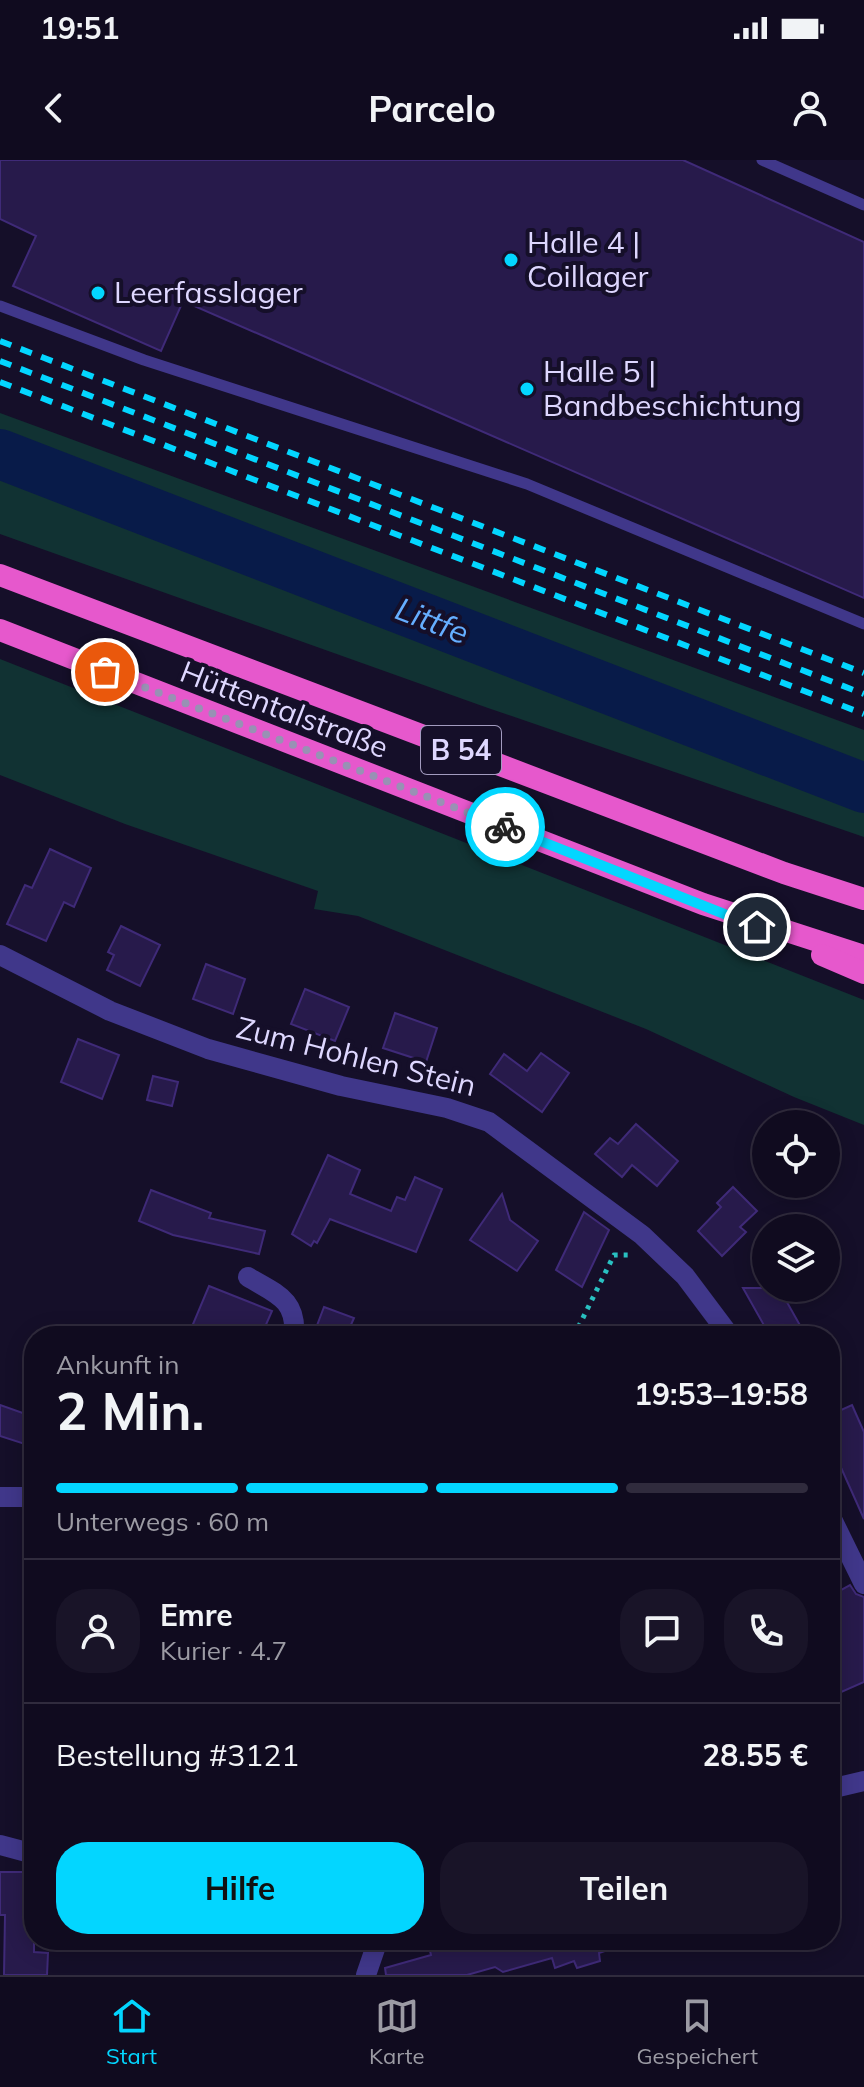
<!DOCTYPE html>
<html lang="de">
<head>
<meta charset="utf-8">
<style>
	:root { --surface:#100b1f; --page:#191428; --text:#f1f3f6; --muted:#9c9ba4; --line:#302b3d; --accent:#03d6ff }
	body { margin:0; font-family:Mulish,sans-serif; background:var(--page); color:var(--text); height:100vh; display:flex; flex-direction:column; font-size:30px; white-space:nowrap }
	* { box-sizing:border-box; margin:0 }
	p { font-size:26px; color:var(--muted) }
	.icon { flex:none; width:44px; height:44px; fill:none; stroke:currentColor; stroke-width:2; stroke-linecap:round; stroke-linejoin:round }
	.map { position:relative; flex:1; overflow:hidden }
	.details { position:absolute; left:24px; top:1166px; width:816px; height:624px; display:flex; flex-direction:column; background:var(--surface); border-radius:32px; box-shadow:0 4px 20px #0003,0 0 0 2px var(--line) }
	.details>* { flex:none }
	.fabs { position:absolute; left:752px; top:950px; display:grid; gap:16px }
	.fabs a { display:grid; place-items:center; width:88px; height:88px; border-radius:50%; background:var(--surface); box-shadow:0 4px 20px #0003,0 0 0 2px var(--line); font-size:40px }
	.pin { position:absolute; display:grid; place-items:center; width:68px; height:68px; color:#fff; margin:-34px; border:4px solid #fff; border-radius:50%; box-shadow:0 2px 8px #0007 }
	.courier { position:absolute; display:grid; place-items:center; width:80px; height:80px; margin:-40px; border:6px solid #03d6ff; border-radius:50%; background:#fff; color:#222; box-shadow:0 2px 10px #0007 }
	.head em { font-style:normal; font-weight:700 }
	.head div { display:flex; flex-direction:column-reverse }
	.head { display:flex; align-items:center; justify-content:space-between; height:136px; padding:0 32px }
	h1 { font-size:52px; font-weight:700; line-height:60px }
	.bar { display:grid; grid-template-columns:repeat(4,1fr); gap:12px 8px; align-content:center; height:96px; padding:0 32px }
	.bar i { height:10px; border-radius:6px; background:var(--line) }
	.bar .active { background:var(--accent) }
	.bar p { grid-column:span 4 }
	.line { display:flex; align-items:center; gap:20px; padding:0 32px; border-top:2px solid var(--line) }
	.line div { flex:1 }
	.round { display:grid; place-items:center; flex:none; width:84px; height:84px; border-radius:32px; background:var(--page) }
	.button { display:flex; gap:16px; margin-top:auto; padding:16px 32px }
	.button a { flex:1; height:92px; border-radius:32px; background:var(--accent); color:#111; font-size:32px; font-weight:700; line-height:92px; text-align:center }
	.button a+a { background:var(--page); color:var(--text) }
	.status { display:flex; justify-content:space-between; align-items:center; height:56px; padding:0 40px; background:var(--surface); direction:ltr }
	.status svg { height:22px; fill:currentColor }
	header { display:flex; justify-content:space-between; align-items:center; height:104px; padding:0 32px; background:var(--surface); font-size:36px; font-weight:700 }
	.menu { display:flex; justify-content:space-around; align-items:center; height:112px; border-top:2px solid var(--line); background:var(--surface); font-size:22px; color:var(--muted) }
	.menu a { display:grid; justify-items:center; gap:4px }
	.menu .active { color:var(--accent) }
	.map>svg:first-child { display:block }
</style>
</head>
<body>
<div class="status"><b>19:51</b><svg viewBox="0 0 49 12"><path d="M0 12V9h3v3zM5 12V6h3v6zM10 12V3h3v9zM15 12V0h3v12zM26 1h20v11H26zM47 4h2v5h-2z"/></svg></div>
<header><svg class="icon" aria-label="back" viewBox="0 0 24 24"><path d="M15 5l-7 7 7 7"/></svg>Parcelo<svg class="icon" aria-label="person" viewBox="0 0 24 24"><circle cx="12" cy="8" r="4"/><path d="M4 21q1-7 8-7t8 7"/></svg></header>
<div class="map">
<svg width="864" height="1815" viewBox="0 0 864 1815">
	<rect width="100%" height="100%" fill="#150f29"/>
	<g fill="#113233">
		<path d="M0,253L864,570V677L488,548L0,374Z"/>
		<path d="M0,499L864,840V965L794,937L646,869L358,756L314,749L318,731L125,664L0,615Z"/>
	</g>
	<g fill="none" stroke-linecap="round" stroke-linejoin="round">
		<path stroke="#081b49" stroke-width="50" d="M0,294L864,628"/>
	</g>
	<g fill="#271a4b" stroke="#3f2a78" stroke-width="2">
		<path d="M0,0H683L864,82V438L183,141L161,191L13,126L36,76L0,59Z"/>
		<path d="M50,689L91,708L74,747L64,742L46,781L7,764L25,725L32,728Z"/>
		<path d="M121,766L160,785L140,826L107,810L114,795L108,792Z"/>
		<path d="M206,804L245,819L233,854L193,839Z"/>
		<path d="M305,829L349,847L335,881L291,864Z"/>
		<path d="M395,853L437,868L426,902L383,888Z"/>
		<path d="M78,879L119,895L102,939L61,922Z"/>
		<path d="M541,893L569,913L542,952L490,914L504,894L527,911Z"/>
		<path d="M153,916L178,922L172,946L147,940Z"/>
		<path d="M636,964L678,1001L657,1026L632,1005L622,1017L595,994L610,978L618,984Z"/>
		<path d="M328,995L360,1010L350,1034L391,1051L397,1037L405,1040L415,1017L442,1029L416,1092L330,1059L317,1083L314,1081L311,1086L292,1074Z"/>
		<path d="M733,1027L757,1051L740,1067L746,1072L722,1096L698,1071L721,1047L717,1043Z"/>
		<path d="M151,1030L211,1053L209,1058L265,1071L259,1094L173,1075L139,1061Z"/>
		<path d="M502,1034L510,1060L538,1081L517,1111L470,1080Z"/>
		<path d="M584,1052L609,1070L582,1127L556,1110Z"/>
		<path d="M209,1126L272,1151L261,1176L237,1166L233,1176H188Z"/>
		<path d="M743,1128H779L806,1176H770Z"/>
		<path d="M324,1147L354,1158L346,1176H313Z"/>
		<path d="M0,1245L34,1257V1287L0,1276Z"/>
		<path d="M852,1245L864,1272V1359L830,1283V1255Z"/>
		<path d="M850,1425L856,1434L864,1437V1522L830,1537V1436Z"/>
		<path d="M0,1712H24V1723H34V1792L48,1793L47,1815H4L5,1755H0Z"/>
		<path d="M452,1780H625V1784L599,1793L600,1801L577,1808L574,1801L555,1808L552,1798L503,1812L495,1807L467,1815H386L385,1808L431,1795L429,1787Z"/>
	</g>
	<g fill="none" stroke-linecap="round" stroke-linejoin="round">
		<path stroke="#29c0c1" stroke-width="5" stroke-dasharray="4 6" stroke-linecap="butt" d="M574,1176L614,1095H630"/>
		<g stroke="#40378a" stroke-width="11">
			<path d="M762,0L864,45"/>
			<path d="M0,146L144,200L527,324L864,464"/>
		</g>
		<g stroke="#40378a" stroke-width="20">
			<path d="M0,795L110,851L208,889L341,926L447,948L489,962L642,1075L685,1116L730,1176"/>
			<path d="M248,1117C276,1134 297,1139 294,1176"/>
			<path d="M0,1337H34"/>
			<path d="M830,1355L864,1424"/>
			<path d="M830,1629L864,1621"/>
			<path d="M0,1685L34,1694"/>
			<path d="M366,1815L378,1780"/>
		</g>
		<g stroke="#e658cc" stroke-width="22">
			<path d="M0,415L784,713L864,739"/>
			<path d="M0,470L703,744L864,796"/>
			<path d="M822,795L864,813"/>
		</g>
		<g stroke="#03d6ff" stroke-width="6" stroke-dasharray="12 10" stroke-linecap="butt">
			<path d="M0,181L864,513"/>
			<path d="M0,201L864,534"/>
			<path d="M0,222L864,554"/>
		</g>
	</g>
	<g fill="none" stroke-linecap="round" stroke-linejoin="round">
		<path stroke="#9891b4" stroke-width="8" stroke-dasharray="0 14.4" d="M105,512L505,667"/>
		<path stroke="#03d6ff" stroke-width="10" d="M505,667L757,767"/>
	</g>
	<g fill="#03d6ff" stroke="#150f29" stroke-width="3">
		<circle cx="511" cy="100" r="8"/>
		<circle cx="98" cy="133" r="8"/>
		<circle cx="527" cy="229" r="8"/>
	</g>
	<g text-anchor="middle" stroke-width="8" stroke-linejoin="round" paint-order="stroke">
		<rect fill="#150f29" stroke="#a29bbf" stroke-width="2" x="421" y="566" width="80" height="48" rx="6"/>
		<g font-size="28" font-weight="bold" fill="#ded7ff">
			<text x="461" y="600">B 54</text>
		</g>
		<g font-size="30" fill="#ded7ff" stroke="#150f29" text-anchor="start">
			<text x="527" y="93">Halle 4 |<tspan x="527" dy="34">Coillager</tspan></text>
			<text x="114" y="143">Leerfasslager</text>
			<text x="543" y="222">Halle 5 |<tspan x="543" dy="34">Bandbeschichtung</tspan></text>
		</g>
		<g font-size="30" fill="#ded7ff" stroke="#150f29">
			<text transform="translate(284 550) rotate(21)" y="10">Hüttentalstraße</text>
			<text transform="translate(356 897) rotate(14)" y="10">Zum Hohlen Stein</text>
		</g>
		<g font-size="32" font-style="italic" fill="#65aeff" stroke="#150f29">
			<text transform="translate(432 461) rotate(21)" y="11">Littfe</text>
		</g>
	</g>
</svg>
<div class="fabs">
<a><svg class="icon" aria-label="locate" viewBox="0 0 24 24"><circle cx="12" cy="12" r="6"/><path d="M12 2v4M12 18v4M2 12h4M18 12h4"/></svg></a>
<a><svg class="icon" aria-label="layers" viewBox="0 0 24 24"><path d="M12 4l9 5-9 5-9-5zM3 14l9 5 9-5"/></svg></a>
</div>
<div class="pin" style="left:105px;top:512px;background:#ea580c"><svg class="icon" aria-label="bag" viewBox="0 0 24 24"><path d="M5 8h14l-1 12H6zM9 8a3 3 0 0 1 6 0"/></svg></div>
<div class="pin" style="left:757px;top:767px;background:#1f2937"><svg class="icon" aria-label="home" viewBox="0 0 24 24"><path d="M3 11l9-7 9 7M6 9v11h12V9"/></svg></div>
<div class="courier" style="left:505px;top:667px"><svg class="icon" aria-label="bike" viewBox="0 0 24 24"><circle cx="6" cy="16" r="4"/><circle cx="18" cy="16" r="4"/><path d="M6 16l4-8h5l3 8M10 8l3 8H6M13 5h3"/></svg></div>
<section class="details">
<div class="head"><div><h1>2 Min.</h1><p>Ankunft in</p></div><em>19:53–19:58</em></div>
<div class="bar"><i class="active"></i><i class="active"></i><i class="active"></i><i></i><p>Unterwegs · 60 m</p></div>
<div class="line" style="height:144px"><a class="round"><svg class="icon" aria-label="person" viewBox="0 0 24 24"><circle cx="12" cy="8" r="4"/><path d="M4 21q1-7 8-7t8 7"/></svg></a><div><b>Emre</b><p>Kurier · 4.7</p></div><a class="round"><svg class="icon" aria-label="chat" viewBox="0 0 24 24"><path d="M4 5h16v11H9l-5 4z"/></svg></a><a class="round"><svg class="icon" aria-label="phone" viewBox="0 0 24 24"><path d="M5 4h4l2 5-3 2q2 4 5 5l2-3 5 2v4C11 20 4 13 5 4z"/></svg></a></div>
<div class="line" style="height:104px"><div>Bestellung #3121</div><b>28.55 €</b></div>
<div class="button"><a>Hilfe</a><a>Teilen</a></div>
</section>
</div>
<nav class="menu">
<a class="active"><svg class="icon" aria-label="home" viewBox="0 0 24 24"><path d="M3 11l9-7 9 7M6 9v11h12V9"/></svg>Start</a>
<a><svg class="icon" aria-label="map" viewBox="0 0 24 24"><path d="M3 6l6-2 6 2 6-2v14l-6 2-6-2-6 2zM9 4v14M15 6v14"/></svg>Karte</a>
<a><svg class="icon" aria-label="saved" viewBox="0 0 24 24"><path d="M7 4h10v16l-5-4-5 4z"/></svg>Gespeichert</a>
</nav>
</body>
</html>
